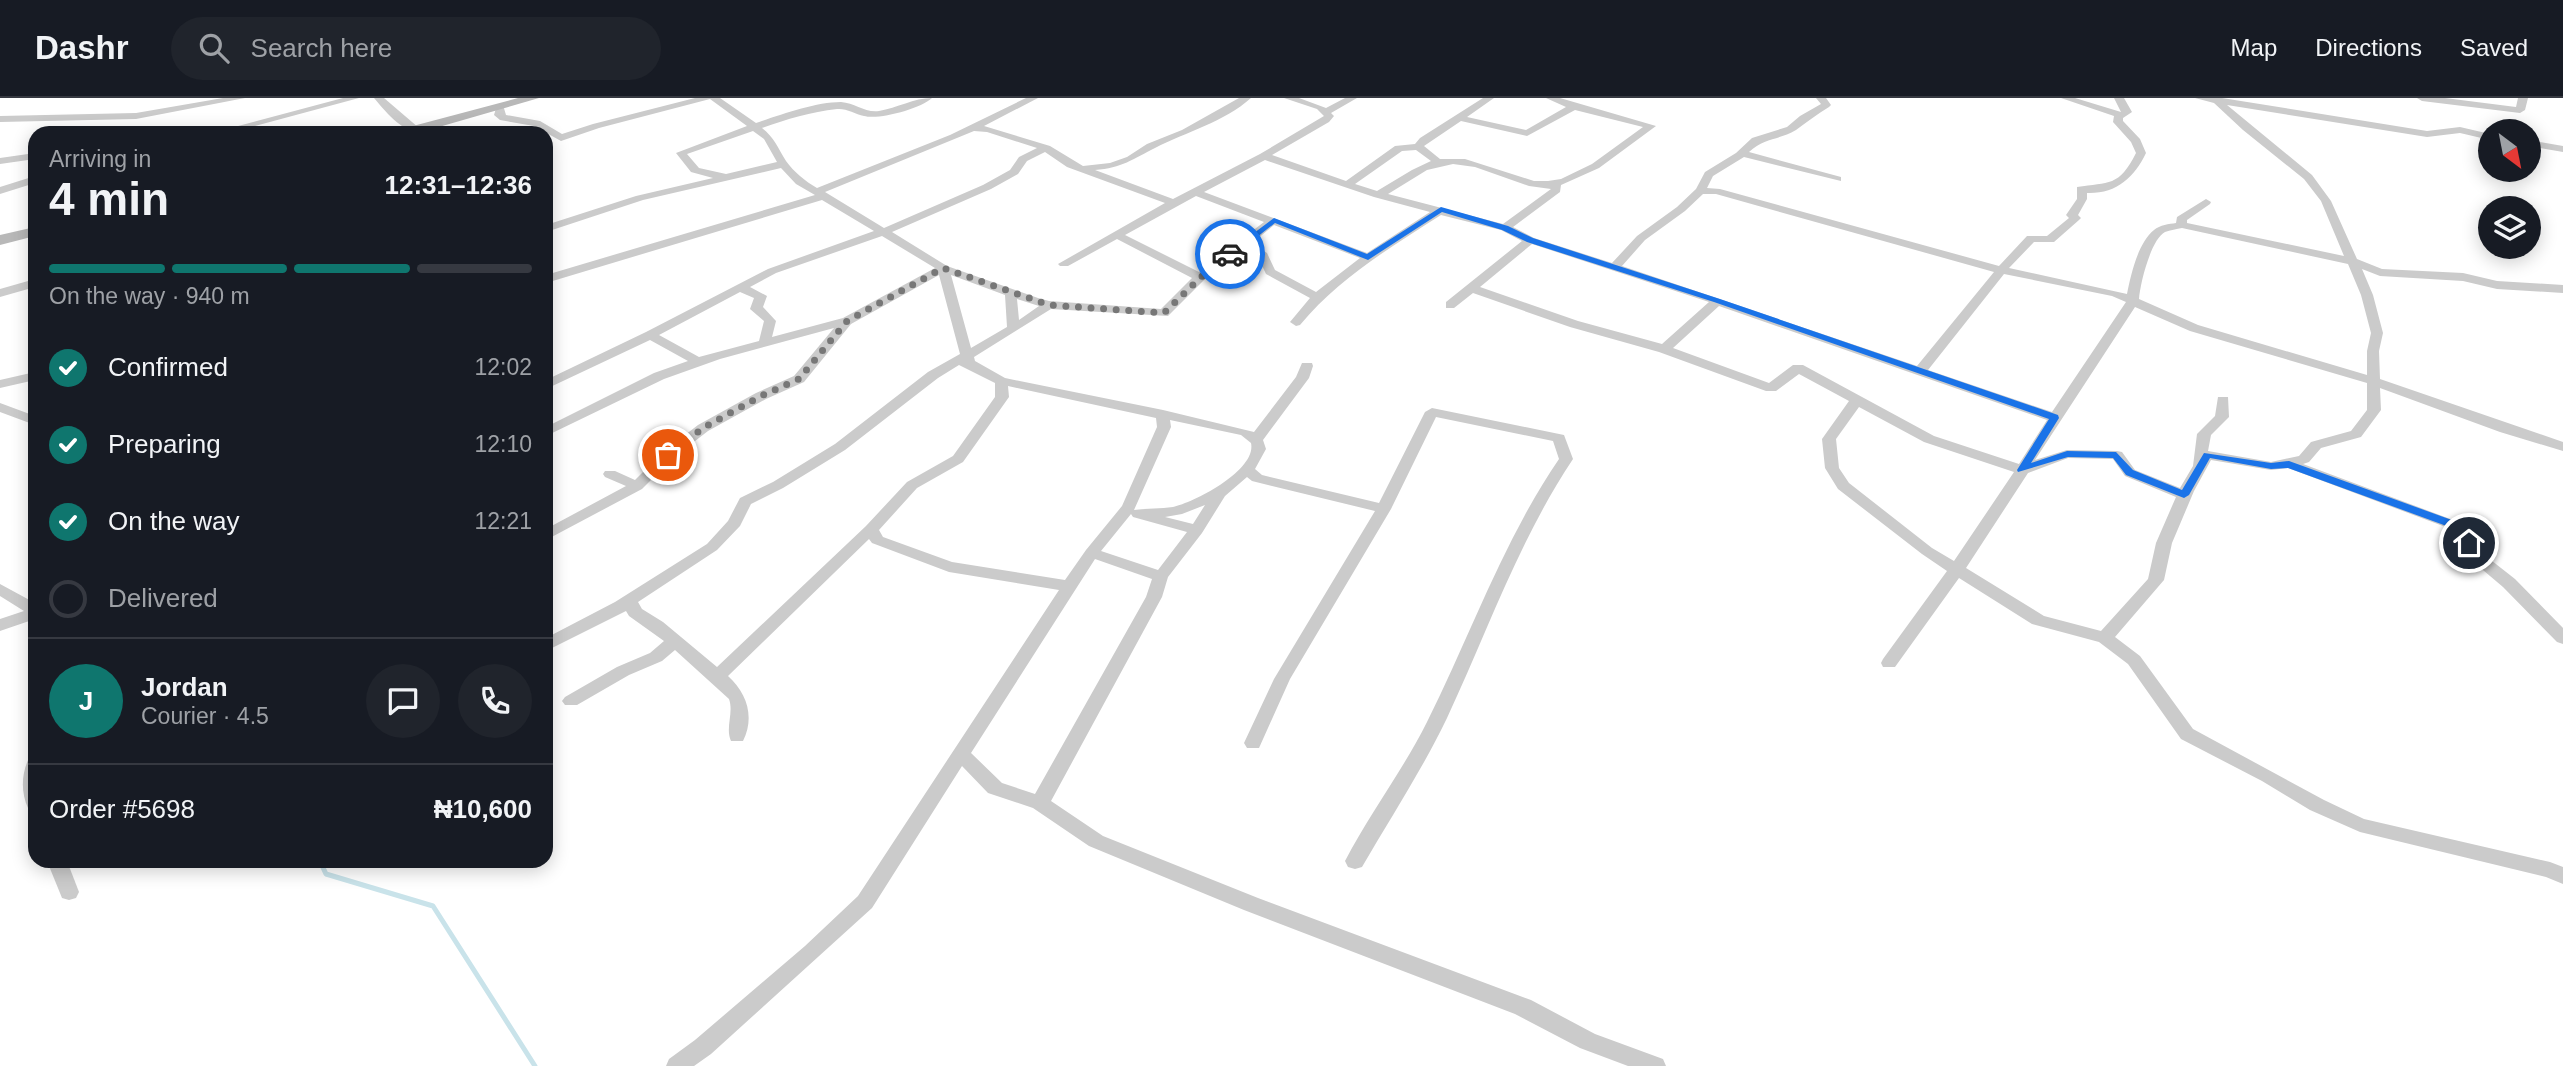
<!DOCTYPE html>
<html lang="en">
<head>
<meta charset="utf-8">
<style>
	:root { --surface:#171b24; --page:#20242c; --text:#f1f3f6; --muted:#9ea1a6; --line:#363941; --accent:#0f766e }
	body { margin:0; font-family:Arial,sans-serif; background:var(--page); color:var(--text); height:100vh; display:flex; flex-direction:column; font-size:26px; white-space:nowrap }
	* { box-sizing:border-box; margin:0 }
	p { font-size:23px; color:var(--muted) }
	.icon { flex:none; width:38px; height:38px; fill:none; stroke:currentColor; stroke-width:2; stroke-linecap:round; stroke-linejoin:round }
	.map { position:relative; flex:1; overflow:hidden }
	.side { position:absolute; left:28px; top:28px; width:525px; height:742px; display:flex; flex-direction:column; background:var(--surface); border-radius:21px; box-shadow:0 4px 18px #0003 }
	.side>* { flex:none }
	.needle { width:46px; rotate:148deg }
	.fabs { position:absolute; left:2478px; top:21px; display:grid; gap:14px }
	.fabs a { display:grid; place-items:center; width:63px; height:63px; border-radius:50%; background:var(--surface); box-shadow:0 4px 18px #0003; font-size:35px }
	.pin { position:absolute; display:grid; place-items:center; width:60px; height:60px; color:#fff; margin:-30px; border:4px solid #fff; border-radius:50%; box-shadow:0 2px 7px #0007 }
	.courier { position:absolute; display:grid; place-items:center; width:70px; height:70px; margin:-35px; border:5px solid #1a73e8; border-radius:50%; background:#fff; color:#222; box-shadow:0 2px 9px #0007 }
	.overview em { font-style:normal; font-weight:700 }
	.overview div { display:flex; flex-direction:column-reverse }
	.overview { display:flex; align-items:center; justify-content:space-between; height:119px; padding:0 21px }
	h1 { font-size:46px; font-weight:700; line-height:52px }
	.bar { display:grid; grid-template-columns:repeat(4,1fr); gap:10px 7px; align-content:center; height:84px; padding:0 21px }
	.bar i { height:9px; border-radius:5px; background:var(--line) }
	.bar .on { background:var(--accent) }
	.bar p { grid-column:span 4 }
	.line { display:flex; align-items:center; gap:18px; padding:0 21px; border-top:2px solid var(--line) }
	.line div { flex:1 }
	.round { display:grid; place-items:center; flex:none; width:74px; height:74px; border-radius:37px; background:var(--page) }
	ol { padding:0 21px; list-style:none }
	li { display:flex; align-items:center; gap:21px; height:77px }
	li p { margin-inline-start:auto }
	li .icon { padding:7px; border-radius:50%; background:var(--accent); color:#fff; stroke-width:4 }
	li:last-child { color:var(--muted) }
	li i { width:38px; height:38px; border:4px solid var(--line); border-radius:50% }
	header { display:flex; align-items:center; gap:42px; box-sizing:border-box; height:98px; padding:0 35px; background:var(--surface); border-bottom:2px solid var(--line) }
	header strong { font-size:33px }
	nav { display:flex; gap:38px; margin-inline-start:auto; font-size:24px }
	.search { width:490px; height:63px; background:var(--page); display:flex; align-items:center; gap:18px; box-sizing:border-box; padding:0 24px; border-radius:38px; color:var(--muted); font-size:26px }
	.map>svg:first-child { display:block }
</style>
</head>
<body>
<header>
<strong>Dashr</strong>
<div class="search"><svg class="icon" aria-label="search" viewBox="0 0 24 24"><circle cx="10" cy="10" r="6"/><path d="M15 15l6 6"/></svg>Search here</div>
<nav><a>Map</a><a>Directions</a><a>Saved</a></nav>
</header>
<div class="map">
<svg width="2563" height="968" viewBox="0 0 2563 968">
	<rect width="100%" height="100%" fill="#fff"/>
	<g fill="none" stroke-linecap="round" stroke-linejoin="round">
		<path stroke="#c9e3ea" stroke-width="5" d="M320,763L326,776L433,808L535,968"/>
		<g fill="#cbcbcb" fill-rule="evenodd">
			<path d="M223,0H245L136,21L0,24V18L136,15Z"/>
			<path d="M343,0H359L229,35H212Z"/>
			<path d="M374,0H384L419,30V34C403,35 384,12 374,0Z"/>
			<path d="M695,0H720L756,25C780,17 815,4 841,4C855,5 865,15 879,13C897,10 914,0 932,0C920,11 879,22 864,18C855,16 846,10 837,11C811,14 787,21 762,30C774,39 778,50 786,63C794,74 805,83 817,90L950,37L1026,0H1038L984,28L1050,48L1083,68L1110,65L1127,59L1147,46L1182,32L1239,0H1251C1224,24 1186,34 1155,50C1133,61 1122,70 1095,72L1173,101L1260,56L1324,18L1317,11L1284,0H1299L1326,10L1345,0H1357L1331,15L1334,18L1329,24L1272,57L1346,83L1395,48L1415,46L1420,40L1483,0H1494L1467,19L1526,32L1566,9L1546,0H1560L1656,28L1599,70L1561,87L1560,94L1513,129L1534,140L1612,165L1637,138L1677,109L1696,91L1705,74L1736,55L1752,40L1787,29L1800,18L1821,6L1816,0H1826L1831,7L1829,9C1817,16 1807,24 1796,32C1780,42 1765,39 1749,54L1841,79V83L1744,59L1713,78L1707,90L1720,91L1999,168L2027,138H2047L2069,120L2066,117L2077,101V89C2109,84 2119,89 2136,55L2131,44L2113,24L2114,18L2061,0H2075L2121,14L2114,0H2124L2132,14L2123,20V23L2140,41L2146,55C2134,80 2116,96 2087,95V101L2078,117L2081,120L2079,122L2054,144H2034L2009,170L2127,196C2131,176 2138,145 2154,132C2160,127 2169,126 2176,125L2177,119L2206,101L2211,104L2210,106L2187,122V125L2344,158L2321,103L2304,81L2243,32L2214,5L2195,0H2222L2427,33L2460,29L2490,36V42L2460,35L2427,39L2227,7L2312,77L2331,103L2357,161L2382,171L2463,175L2497,183L2563,187V195L2497,191L2463,183L2380,178L2362,171L2373,197L2383,235L2379,253L2380,281L2563,344V353L2500,334L2380,290L2381,312L2361,339L2321,350L2309,364L2303,366L2461,425L2487,459L2515,481L2563,530V546L2557,544L2503,489L2477,467L2451,431L2288,370L2271,372L2211,362L2194,393L2172,445L2164,482L2115,539L2140,558L2193,631L2324,702L2364,721L2550,764L2563,769V786L2546,779L2360,734L2310,712L2262,683L2181,641L2128,566L2099,544L2032,526L1959,480L1895,569H1883L1881,565L1883,561L1947,473L1922,456L1838,391L1825,370L1822,341L1849,303L1799,276L1776,293H1766L1659,254L1570,229L1473,195L1454,210H1446V204L1522,143L1501,132L1441,117C1391,149 1339,180 1300,227L1296,228L1290,224L1310,200L1266,176L1258,159L1245,150L1204,182L1168,218L1051,211L974,259L975,263L1005,280L1163,312L1254,334L1296,279L1302,265H1312L1313,268L1309,280L1263,342L1266,351L1255,371L1262,377L1379,405L1425,314L1432,310L1564,337L1573,361C1519,442 1488,532 1447,620C1422,672 1391,719 1362,769L1355,771L1348,769L1345,763C1370,715 1403,672 1427,624C1471,536 1503,443 1559,361L1553,343L1436,319L1391,411L1290,581L1259,650H1247L1244,645L1274,581L1375,413L1252,383L1247,379L1225,398L1202,435L1168,479L1162,499L1051,703L1103,738L1258,800L1531,902L1595,936L1663,961L1666,968H1628L1580,950L1515,916L1244,812L1089,748L1033,710L988,695L962,668L872,810L711,956L694,968H666L669,961L695,942L805,848L858,798L1059,492L949,474L872,445L869,441L728,578C747,595 755,619 743,643H731C725,630 734,615 729,601L675,552L662,563L629,577L577,607H565L562,603L565,599L617,569L650,555L664,543L629,518L626,513L546,553V540L615,504L707,446L728,423L740,400L773,384L835,346L928,274L960,256L939,177L851,226L804,284L766,301L708,333L673,360L642,391L546,442V431L626,388L605,379L603,376L605,373H615L635,382L663,354L698,327L756,295L794,278L834,230L720,261L664,281L546,338V329L654,275L688,263L650,242L546,291V282L646,234L768,171L874,133L822,102L546,185V177L815,97L796,86L781,70L643,102L546,134V127L636,98L713,80L691,74L676,55L747,28L710,1L599,30L561,43L534,28L500,22L494,17L497,7H503L506,17L540,23L562,36L593,26ZM1575,12L1643,29L1592,66L1561,81L1548,83H1534L1465,61H1440L1424,48L1461,23L1527,38ZM753,33L764,41L777,64L726,76L699,70L687,56ZM974,33L987,34L1037,50L1019,59L1010,72L983,87L884,130L825,94ZM1416,52L1431,63L1412,72L1377,93L1355,86L1402,53ZM1045,54L1067,69L1165,105L1058,166L1060,168H1068L1117,141L1192,180L1161,211L1049,203L1038,200L947,168L892,134L991,91L1018,76L1027,63ZM1265,62L1374,99L1430,114L1367,155L1204,94ZM1453,66L1475,69L1529,88L1551,91L1503,126L1388,96L1427,72ZM1703,96H1716L1994,174L1917,268L1622,168L1645,142L1685,113ZM1196,98L1264,124L1199,174L1125,137ZM1274,127L1360,160L1316,194L1275,172L1267,155L1252,145ZM2182,130L2348,166L2361,197L2371,235L2367,253V277L2198,227L2139,201C2140,186 2151,141 2165,134C2170,132 2177,131 2182,130ZM882,138L935,170L843,220L772,239L776,223L763,209L767,198L750,189L776,175ZM1532,146L1709,204L1662,246L1578,223L1480,189ZM2004,176L2112,198L2126,204L2052,314L1928,272ZM951,177L1005,197L1007,229L971,250ZM740,194L754,200L750,211L764,223L759,243L699,259L659,237ZM1017,201L1039,208L1019,222ZM1719,208L2047,322L2019,366L1934,338L1803,267H1793L1769,285L1673,250ZM2135,209L2190,233L2367,285V312L2351,333L2311,344L2299,358L2271,364L2208,353L2211,337L2229,319L2228,299H2218L2215,318L2197,336L2193,368L2180,390L2135,372L2122,354L2117,353L2067,352L2035,362ZM959,267L995,285V299L953,358L907,384L866,428L717,569L663,524L642,511L638,504L717,452L740,428L751,406L783,390L845,352L938,280ZM1008,288L1156,320L1157,329L1122,408L1086,452L1065,482L952,464L883,439L879,432L917,390L963,364L1009,299ZM1859,309L1924,344L2014,374L1954,463L1932,450L1849,385L1839,370L1836,341ZM1170,322L1241,337L1251,345C1257,372 1195,404 1173,409C1161,411 1147,410 1134,412L1171,329ZM2068,360L2113,361L2125,378L2176,399L2156,445L2148,481L2101,533L2044,518L1966,470L2028,375ZM1205,407L1193,426L1165,419L1182,416ZM1131,416L1133,419L1187,434L1158,472L1101,453ZM1095,461L1152,481L1146,499L1035,696L1002,685L971,655Z"/>
			<path d="M2417,0H2445L2516,9L2518,0H2528L2525,12L2520,15L2422,3Z"/>
			<path d="M2529,42L2563,48V54L2529,48Z"/>
			<path d="M35,55V61L0,66V60Z"/>
			<path d="M35,78V85L0,96V89Z"/>
			<path d="M35,181V189L0,199V191Z"/>
			<path d="M35,274V282L0,290V282Z"/>
			<path d="M0,305L35,318V327L0,314Z"/>
			<path d="M0,486L35,505V521L0,533V521L24,513L0,498Z"/>
			<path d="M35,658V712L28,710C21,695 21,676 29,660Z"/>
			<path d="M47,763H67L79,794L76,800L69,802L62,800Z"/>
		</g>
		<g fill="#b8b8b8" fill-rule="evenodd">
			<path d="M518,0H539L418,35H396L398,32Z"/>
			<path d="M35,129V138L0,147V137Z"/>
		</g>
	</g>
	<path fill="#1a73e8" d="M1441,109L1508,128L1533,140L1720,201L2058,317L2059,320L2031,365L2067,353L2116,354L2133,372L2182,392L2204,355L2271,365L2289,363L2460,425L2475,445L2465,448L2452,430L2288,370L2271,371L2210,360L2189,397L2184,400L2126,377L2113,360L2068,359L2018,374L2017,372L2049,321L1714,204L1527,144L1502,132L1442,114L1368,162L1275,125L1233,158L1226,156L1274,120L1367,156Z"/>
	<g fill="none" stroke-linecap="round" stroke-linejoin="round">
		<path stroke="#777" stroke-width="7" stroke-dasharray="0 12.6" d="M668,357L703,330L761,298L799,281L847,223L943,170L1049,207L1164,215L1200,180L1230,156"/>
	</g>
</svg>
<div class="fabs">
<a><svg class="needle" viewBox="-14 -14 28 28"><path d="M0-13l5 13h-10z" fill="#e53935"/><path d="M0 13l5-13h-10z" fill="#9ea1a6"/></svg></a>
<a><svg class="icon" aria-label="layers" viewBox="0 0 24 24"><path d="M12 4l9 5-9 5-9-5zM3 14l9 5 9-5"/></svg></a>
</div>
<div class="pin" style="left:668px;top:357px;background:#ea580c"><svg class="icon" aria-label="bag" viewBox="0 0 24 24"><path d="M5 8h14l-1 12H6zM9 8a3 3 0 0 1 6 0"/></svg></div>
<div class="pin" style="left:2469px;top:445px;background:#1f2937"><svg class="icon" aria-label="home" viewBox="0 0 24 24"><path d="M3 11l9-7 9 7M6 9v11h12V9"/></svg></div>
<div class="courier" style="left:1230px;top:156px"><svg class="icon" aria-label="car" viewBox="0 0 24 24"><path d="M5 17H2v-5l4-1 3-4h7l3 4 3 1v5h-3M9 17h6M6 11h13"/><circle cx="7" cy="17" r="2"/><circle cx="17" cy="17" r="2"/></svg></div>
<section class="side">
<div class="overview"><div><h1>4 min</h1><p>Arriving in</p></div><em>12:31–12:36</em></div>
<div class="bar"><i class="on"></i><i class="on"></i><i class="on"></i><i></i><p>On the way · 940 m</p></div>
<ol>
<li><svg class="icon" aria-label="check" viewBox="0 0 24 24"><path d="M5 12l5 5 9-10"/></svg>Confirmed<p>12:02</p></li>
<li><svg class="icon" aria-label="check" viewBox="0 0 24 24"><path d="M5 12l5 5 9-10"/></svg>Preparing<p>12:10</p></li>
<li><svg class="icon" aria-label="check" viewBox="0 0 24 24"><path d="M5 12l5 5 9-10"/></svg>On the way<p>12:21</p></li>
<li><i></i>Delivered</li>
</ol>
<div class="line" style="height:126px"><b class="round" style="background:var(--accent);color:#fff">J</b><div><b>Jordan</b><p>Courier · 4.5</p></div><a class="round"><svg class="icon" aria-label="chat" viewBox="0 0 24 24"><path d="M4 5h16v11H9l-5 4z"/></svg></a><a class="round"><svg class="icon" aria-label="phone" viewBox="0 0 24 24"><path d="M5 4h4l2 5-3 2q2 4 5 5l2-3 5 2v4C11 20 4 13 5 4z"/></svg></a></div>
<div class="line" style="height:91px"><div>Order #5698</div><b>₦10,600</b></div>
</section>
</div>
</body>
</html>
